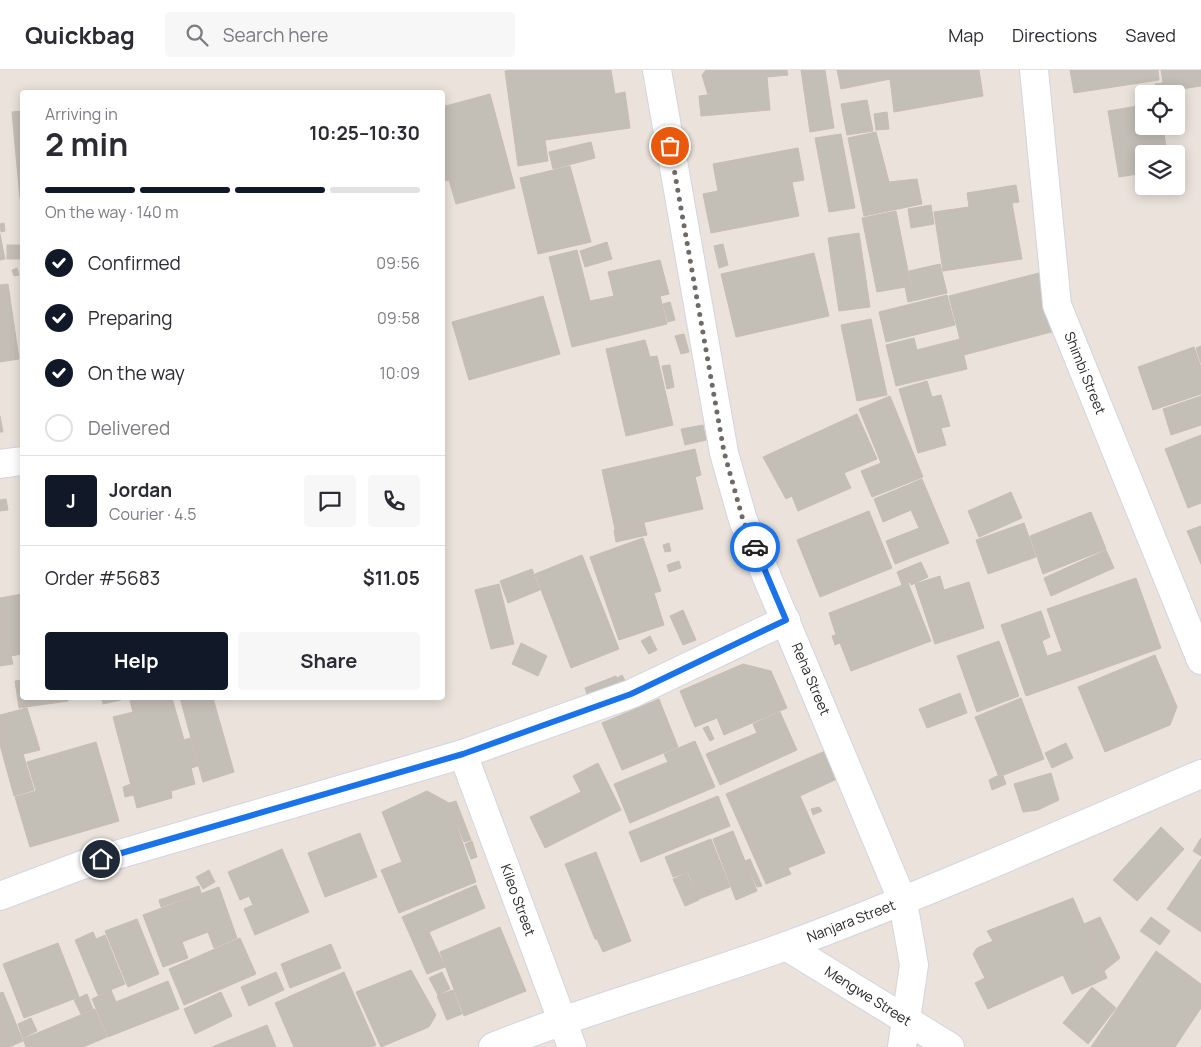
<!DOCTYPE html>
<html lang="en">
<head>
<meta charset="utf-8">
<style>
	:root { --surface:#fff; --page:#f7f7f7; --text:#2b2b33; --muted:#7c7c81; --line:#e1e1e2; --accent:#111827 }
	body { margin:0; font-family:Manrope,sans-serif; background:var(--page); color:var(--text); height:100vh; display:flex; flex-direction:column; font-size:19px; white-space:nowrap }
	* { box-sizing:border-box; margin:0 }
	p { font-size:16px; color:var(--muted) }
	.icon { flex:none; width:28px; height:28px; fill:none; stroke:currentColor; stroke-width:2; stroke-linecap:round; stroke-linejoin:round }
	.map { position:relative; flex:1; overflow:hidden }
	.sheet { position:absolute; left:20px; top:20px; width:425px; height:610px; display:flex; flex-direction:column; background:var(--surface); border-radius:5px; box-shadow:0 2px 12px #0003 }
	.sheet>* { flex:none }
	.controls { position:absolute; left:1135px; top:15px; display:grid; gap:10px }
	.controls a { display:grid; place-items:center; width:50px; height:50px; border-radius:5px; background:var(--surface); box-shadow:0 2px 12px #0003; font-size:25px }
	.pin { position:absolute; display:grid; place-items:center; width:42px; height:42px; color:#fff; margin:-21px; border:2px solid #fff; border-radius:50%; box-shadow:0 1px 5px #0007 }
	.courier { position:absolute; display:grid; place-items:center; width:50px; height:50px; margin:-25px; border:4px solid #1a73e8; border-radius:50%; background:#fff; color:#222; box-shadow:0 1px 6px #0007 }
	.overview em { font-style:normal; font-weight:700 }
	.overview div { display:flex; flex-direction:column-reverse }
	.overview { display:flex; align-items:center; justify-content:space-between; height:85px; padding:0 25px }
	h1 { font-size:32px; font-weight:700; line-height:38px }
	.bar { display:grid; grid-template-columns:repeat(4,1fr); gap:8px 5px; align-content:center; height:60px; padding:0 25px }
	.bar i { height:6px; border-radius:4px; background:var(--line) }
	.bar .selected { background:var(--accent) }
	.bar p { grid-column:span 4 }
	.line { display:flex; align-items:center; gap:12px; padding:0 25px; border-top:1px solid var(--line) }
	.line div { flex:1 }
	.round { display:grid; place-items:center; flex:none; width:52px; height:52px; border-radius:5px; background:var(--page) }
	ol { padding:0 25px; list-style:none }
	li { display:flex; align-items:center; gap:15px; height:55px }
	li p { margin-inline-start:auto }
	li .icon { padding:5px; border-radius:50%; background:var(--accent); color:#fff; stroke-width:4 }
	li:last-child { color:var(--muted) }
	li i { width:28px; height:28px; border:2px solid var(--line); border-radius:50% }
	.cta { display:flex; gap:10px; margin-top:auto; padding:10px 25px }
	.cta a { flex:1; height:58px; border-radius:5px; background:var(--accent); color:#fff; font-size:20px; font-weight:700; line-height:58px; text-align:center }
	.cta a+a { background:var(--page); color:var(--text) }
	header { display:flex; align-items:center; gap:30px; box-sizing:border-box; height:70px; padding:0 25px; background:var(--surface); border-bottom:1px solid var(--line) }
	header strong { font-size:24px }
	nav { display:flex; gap:28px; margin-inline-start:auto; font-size:18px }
	.search { width:350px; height:45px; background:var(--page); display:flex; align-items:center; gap:12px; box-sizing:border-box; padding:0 18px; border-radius:5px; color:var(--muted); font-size:19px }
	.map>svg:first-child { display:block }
</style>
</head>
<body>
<header>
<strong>Quickbag</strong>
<div class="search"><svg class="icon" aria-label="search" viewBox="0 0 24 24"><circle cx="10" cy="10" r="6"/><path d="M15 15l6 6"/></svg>Search here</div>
<nav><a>Map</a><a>Directions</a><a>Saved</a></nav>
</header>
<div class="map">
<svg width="1201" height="977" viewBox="0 0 1201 977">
	<rect width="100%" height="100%" fill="#eae2db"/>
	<g fill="#c3beb6" stroke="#c6beb5">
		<path d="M512,0H611L615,24L625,22L630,58L545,70L548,91L518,96L505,1Z"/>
		<path d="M706,0H787L788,5L767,7L770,40L701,46L699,26L708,25L702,5Z"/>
		<path d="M801,0H825L834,58L810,62Z"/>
		<path d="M837,0H979L983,26L894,42L890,9L841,19Z"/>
		<path d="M1070,0H1158L1159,10L1074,23Z"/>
		<path d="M1161,0H1201V16L1157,23L1155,14L1163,13Z"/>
		<path d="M490,24L515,118L456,134L449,110L445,111L442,103V37Z"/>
		<path d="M867,30L873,61L847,65L841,34Z"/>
		<path d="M1144,35V56H1163L1167,84H1144V103L1119,107L1108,41Z"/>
		<path d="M22,41V128L20,129L12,42Z"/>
		<path d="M887,42L889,59L876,60L874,44Z"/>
		<path d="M876,62L889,112L917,109L922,134L864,146L848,68Z"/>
		<path d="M841,64L855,138L829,142L815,68Z"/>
		<path d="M591,72L595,88L553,99L549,82Z"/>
		<path d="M798,78L804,110L792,112L799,146L711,163L703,124L718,121L713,94Z"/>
		<path d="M570,96L591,172L538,184L520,108Z"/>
		<path d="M1016,115L1019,132L1012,133L1022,189L943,201L934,142L969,137L967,123Z"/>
		<path d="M931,135L934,154L911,158L908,139Z"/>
		<path d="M896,141L911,216L877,222L862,148Z"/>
		<path d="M4,153L5,161L1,162L0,154Z"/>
		<path d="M859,163L870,237L839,241L828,168Z"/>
		<path d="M0,164L5,189L0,190Z"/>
		<path d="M607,172L612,189L585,197L580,181Z"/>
		<path d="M723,174L728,195L719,198L714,176Z"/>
		<rect x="7" y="175" width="15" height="14"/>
		<path d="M577,180L590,231L614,226L608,202L660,190L669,224L660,226L667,254L572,277L549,187Z"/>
		<path d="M814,183L829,246L736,267L721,204Z"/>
		<path d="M940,194L947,223L908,232L905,217L912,216L909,201Z"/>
		<path d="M17,198L19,205L14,206L12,200Z"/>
		<path d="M1039,203L1055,261L964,285L949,226Z"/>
		<path d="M8,214L19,289L0,292V215Z"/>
		<path d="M947,225L955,255L886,272L879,242Z"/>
		<path d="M543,226L560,284L469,310L452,252Z"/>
		<path d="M670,232L675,250L668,252L663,234Z"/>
		<path d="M871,249L887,325L857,331L841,255Z"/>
		<path d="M684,264L689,282L681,284L675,266Z"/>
		<path d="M914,268L917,280L960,269L967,299L896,316L886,275Z"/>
		<path d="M645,270L650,287L657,286L673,355L626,366L606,279Z"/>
		<path d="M1201,276V293L1196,278Z"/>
		<path d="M1194,277L1201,297V324L1153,340L1138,297Z"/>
		<path d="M670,295L674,317L667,319L662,296Z"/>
		<path d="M927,311L932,327L941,325L950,356L941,358L946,375L918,383L899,319Z"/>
		<path d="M890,326L923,407L872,427L861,401L881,393L859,339Z"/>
		<path d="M1201,326V355L1171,365L1163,339Z"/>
		<path d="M857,344L877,389L844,403L851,418L798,441L792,426L786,429L763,387Z"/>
		<path d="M0,346L3,362H0Z"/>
		<path d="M703,355L706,370L685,375L681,359Z"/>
		<path d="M1201,365V433L1188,438L1165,379Z"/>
		<path d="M695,379L701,405L695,407L703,439L615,459L602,400Z"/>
		<path d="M922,409L949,473L895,494L886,471L919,458L911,440L883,452L874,429Z"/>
		<path d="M1011,422L1022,448L979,467L968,441Z"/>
		<path d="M6,429L8,440L0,441V430Z"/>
		<path d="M869,441L892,498L820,527L797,470Z"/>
		<path d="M1091,442L1106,479L1043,504L1030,466Z"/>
		<path d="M644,453L647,465L616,472L614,460Z"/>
		<path d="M1024,453L1036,487L988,504L976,470Z"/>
		<path d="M1201,456V494L1187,461Z"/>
		<path d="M643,468L661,521L654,523L664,555L619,570L590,487Z"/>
		<path d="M669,473L671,481L665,482L663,475Z"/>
		<path d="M1106,480L1114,498L1051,526L1044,508Z"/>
		<path d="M582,485L619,579L571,598L535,504Z"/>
		<path d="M679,491L681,498L669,502L667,495Z"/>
		<path d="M921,492L928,507L911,515L910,512L902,515L897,502Z"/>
		<path d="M532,499L540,520L508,533L500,511Z"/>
		<path d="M940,506L944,520L969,512L984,558L935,574L915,514Z"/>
		<path d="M1136,508L1161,578L1026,626L1001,555L1041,541L1050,567L1042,571L1047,586L1062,581L1047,539Z"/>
		<path d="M908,513L931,571L851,601L840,573L835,575L832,566L836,565L829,543Z"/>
		<path d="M499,514L514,574L491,579L475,520Z"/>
		<path d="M22,524V584L0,588V528Z"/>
		<path d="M683,540L696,570L683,575L670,546Z"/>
		<path d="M650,566L657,580L649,584L641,571Z"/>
		<path d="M999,571L1019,626L977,642L957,586Z"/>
		<path d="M521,573L547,586L538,606L512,594Z"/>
		<path d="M1155,585L1177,637L1170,655L1105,682L1078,617Z"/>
		<path d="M11,586L13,594L0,596V588Z"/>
		<path d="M743,594L771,601L787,638L724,665L717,648L695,657L680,621Z"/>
		<path d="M622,605L627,614L622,617L617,608Z"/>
		<path d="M616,606L621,619L589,631L585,618Z"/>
		<path d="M22,610V628H68V631L19,638L15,611Z"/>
		<path d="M960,623L967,643L927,658L919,639Z"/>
		<path d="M102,628H120L121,630L103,634Z"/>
		<path d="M141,628H172L184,670L190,668L198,696L191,698L195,714L171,721L172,728L137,738L113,647L133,642L130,631Z"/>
		<path d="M180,628H213L234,702L203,712Z"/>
		<path d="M1021,628L1044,689L999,707L975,647Z"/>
		<path d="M659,629L678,677L622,700L602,653Z"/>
		<path d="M27,638L40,680L23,684L34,720L14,726L0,675V645Z"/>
		<path d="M780,642L797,680L720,715L706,684L757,663L753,654Z"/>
		<path d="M708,656L714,669L710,671L703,658Z"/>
		<path d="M695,671L715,717L630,753L614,714L668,692L664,684Z"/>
		<path d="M96,672L119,751L30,777L15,727L36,721L27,692Z"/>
		<path d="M1066,673L1073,688L1052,698L1045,683Z"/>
		<path d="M825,681L837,709L800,726L825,783L788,798L791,804L766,814L726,724Z"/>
		<path d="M598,693L621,740L545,778L530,747L581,722L573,706Z"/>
		<path d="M1051,703L1059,730L1038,740L1023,742L1014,714Z"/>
		<path d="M997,706H1003L1006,714L992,720L989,710Z"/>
		<path d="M131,714L133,725L125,727L123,717Z"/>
		<path d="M427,721L449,733L476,812L399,843L381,800L402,792L382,742Z"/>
		<path d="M718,726L730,756L641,792L629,762Z"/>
		<path d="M456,731L471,770L464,772L449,733Z"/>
		<path d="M819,737L822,741L813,745L811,739Z"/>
		<path d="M1161,757L1184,779L1137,831L1113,810Z"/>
		<path d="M733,761L757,821L736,830L713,769Z"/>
		<path d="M360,763L377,807L325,827L308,783Z"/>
		<path d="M1201,768V786L1193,781Z"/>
		<path d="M711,769L730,817L699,829L688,802L673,807L665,787Z"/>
		<path d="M472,771L477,787L471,789L465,774Z"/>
		<path d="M282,779L309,842L255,865L244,839L253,835L249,826L240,830L228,802Z"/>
		<path d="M596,782L631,871L603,882L597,869H595L565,794Z"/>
		<path d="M750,789L762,816L757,817L745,791Z"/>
		<path d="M1201,789V862L1167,839Z"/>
		<path d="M209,800L215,812L203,819L196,807Z"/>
		<path d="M687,803L699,830L685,836L673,809Z"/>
		<path d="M476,815L485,838L429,862L445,897L427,904L402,847Z"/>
		<path d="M199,816L201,823L161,837L159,830Z"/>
		<path d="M219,817L237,868L214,878L208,862L182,872L188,888L163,897L143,845Z"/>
		<path d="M1073,828L1107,908L1072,924L1063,905L988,939L975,913L985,908L973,884L977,878L993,871L987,861Z"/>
		<path d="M1100,847L1120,888L1104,901L1084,854Z"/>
		<path d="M1151,847L1170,861L1160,875L1140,861Z"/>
		<path d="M137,849L159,904L128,917L105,861Z"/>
		<path d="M500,857L526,921L464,946L440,882Z"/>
		<path d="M93,862L96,869L105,865L125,914L98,925L75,870Z"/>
		<path d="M240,868L256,904L184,935L169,899Z"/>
		<path d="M58,873L79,927L24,948L3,894Z"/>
		<path d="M331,874L341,898L290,918L281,894Z"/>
		<path d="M1156,881L1201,914V938L1175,977H1091Z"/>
		<path d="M411,900L436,945L429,957L381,977L356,922Z"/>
		<path d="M276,902L284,920L249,936L241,917Z"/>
		<path d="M344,902L376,975L372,977H294L275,933Z"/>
		<path d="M442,902L450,919L438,925L429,908Z"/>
		<path d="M168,911L179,939L108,967L92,929L111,920L116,932Z"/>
		<path d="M1092,917L1116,938L1088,974L1063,953Z"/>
		<path d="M453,920L462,944L447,950L437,926Z"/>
		<path d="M3,922L23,971L9,977H0V923Z"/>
		<path d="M221,922L232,946L195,964L184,939Z"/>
		<path d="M87,924L93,939L81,944L74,930Z"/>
		<path d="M95,939L107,967L83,977H26L23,969Z"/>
		<path d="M31,948L37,961L23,968L18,954Z"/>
		<path d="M267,955L276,977H212Z"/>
	</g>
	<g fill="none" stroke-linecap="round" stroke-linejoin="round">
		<defs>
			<g id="minor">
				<path d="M657,0L724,383L743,450L903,832L914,895L902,977"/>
				<path d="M1034,0L1057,235L1201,590"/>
				<path d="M0,394L22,391"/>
				<path d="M463,684L572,977"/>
				<path d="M0,826L82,795L463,684L631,624L786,550"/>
				<path d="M786,876L950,977"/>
				<path d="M493,977C590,938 691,911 789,875C928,823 1064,763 1201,704"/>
			</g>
		</defs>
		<use href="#minor" stroke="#d0d5e1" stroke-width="30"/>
		<use href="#minor" stroke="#fff" stroke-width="28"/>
	</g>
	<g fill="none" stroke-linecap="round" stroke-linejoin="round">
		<path stroke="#6d6a67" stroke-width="5" stroke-dasharray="0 9" d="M670,76L724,382L743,450L755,477"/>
		<path stroke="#1a73e8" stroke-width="6" d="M101,789L463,684L631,624L769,558L786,550L755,477"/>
	</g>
	<g text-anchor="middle" stroke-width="4" stroke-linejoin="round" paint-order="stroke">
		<g font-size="14" fill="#292929" stroke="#fff">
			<text transform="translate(1085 303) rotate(68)" y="5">Shimbi Street</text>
			<text transform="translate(811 609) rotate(67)" y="5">Reha Street</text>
			<text transform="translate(518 830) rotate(70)" y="5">Kileo Street</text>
			<text transform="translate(851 851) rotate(-21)" y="5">Nanjara Street</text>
			<text transform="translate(868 926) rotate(32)" y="5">Mengwe Street</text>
		</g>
	</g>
</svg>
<div class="controls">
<a><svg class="icon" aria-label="locate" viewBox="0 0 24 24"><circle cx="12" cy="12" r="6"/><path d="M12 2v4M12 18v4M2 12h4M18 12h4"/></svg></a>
<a><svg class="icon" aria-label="layers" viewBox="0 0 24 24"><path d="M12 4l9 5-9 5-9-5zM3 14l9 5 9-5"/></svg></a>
</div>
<div class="pin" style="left:670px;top:76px;background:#ea580c"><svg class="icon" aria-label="bag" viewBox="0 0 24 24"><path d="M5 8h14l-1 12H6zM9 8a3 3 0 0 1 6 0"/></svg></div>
<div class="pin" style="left:101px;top:789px;background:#1f2937"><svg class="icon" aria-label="home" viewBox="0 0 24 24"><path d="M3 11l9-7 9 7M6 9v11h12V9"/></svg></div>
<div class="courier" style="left:755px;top:477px"><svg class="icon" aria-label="car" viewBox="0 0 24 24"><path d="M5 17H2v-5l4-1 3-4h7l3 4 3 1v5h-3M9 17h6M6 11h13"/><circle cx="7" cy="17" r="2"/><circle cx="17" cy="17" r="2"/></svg></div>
<section class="sheet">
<div class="overview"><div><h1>2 min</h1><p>Arriving in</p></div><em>10:25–10:30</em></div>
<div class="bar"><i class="selected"></i><i class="selected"></i><i class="selected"></i><i></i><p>On the way · 140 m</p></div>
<ol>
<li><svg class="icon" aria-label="check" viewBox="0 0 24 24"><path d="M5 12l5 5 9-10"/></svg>Confirmed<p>09:56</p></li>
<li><svg class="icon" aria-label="check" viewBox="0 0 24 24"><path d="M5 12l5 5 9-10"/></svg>Preparing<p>09:58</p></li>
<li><svg class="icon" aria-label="check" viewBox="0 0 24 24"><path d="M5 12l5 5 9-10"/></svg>On the way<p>10:09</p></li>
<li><i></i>Delivered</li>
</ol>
<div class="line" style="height:90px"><b class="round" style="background:var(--accent);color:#fff">J</b><div><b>Jordan</b><p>Courier · 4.5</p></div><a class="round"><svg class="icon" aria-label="chat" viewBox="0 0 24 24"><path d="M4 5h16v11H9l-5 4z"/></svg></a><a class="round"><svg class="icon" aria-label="phone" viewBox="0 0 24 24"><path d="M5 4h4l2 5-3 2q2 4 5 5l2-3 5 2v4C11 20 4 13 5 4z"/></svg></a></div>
<div class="line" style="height:65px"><div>Order #5683</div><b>$11.05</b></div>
<div class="cta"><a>Help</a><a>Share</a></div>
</section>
</div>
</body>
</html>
